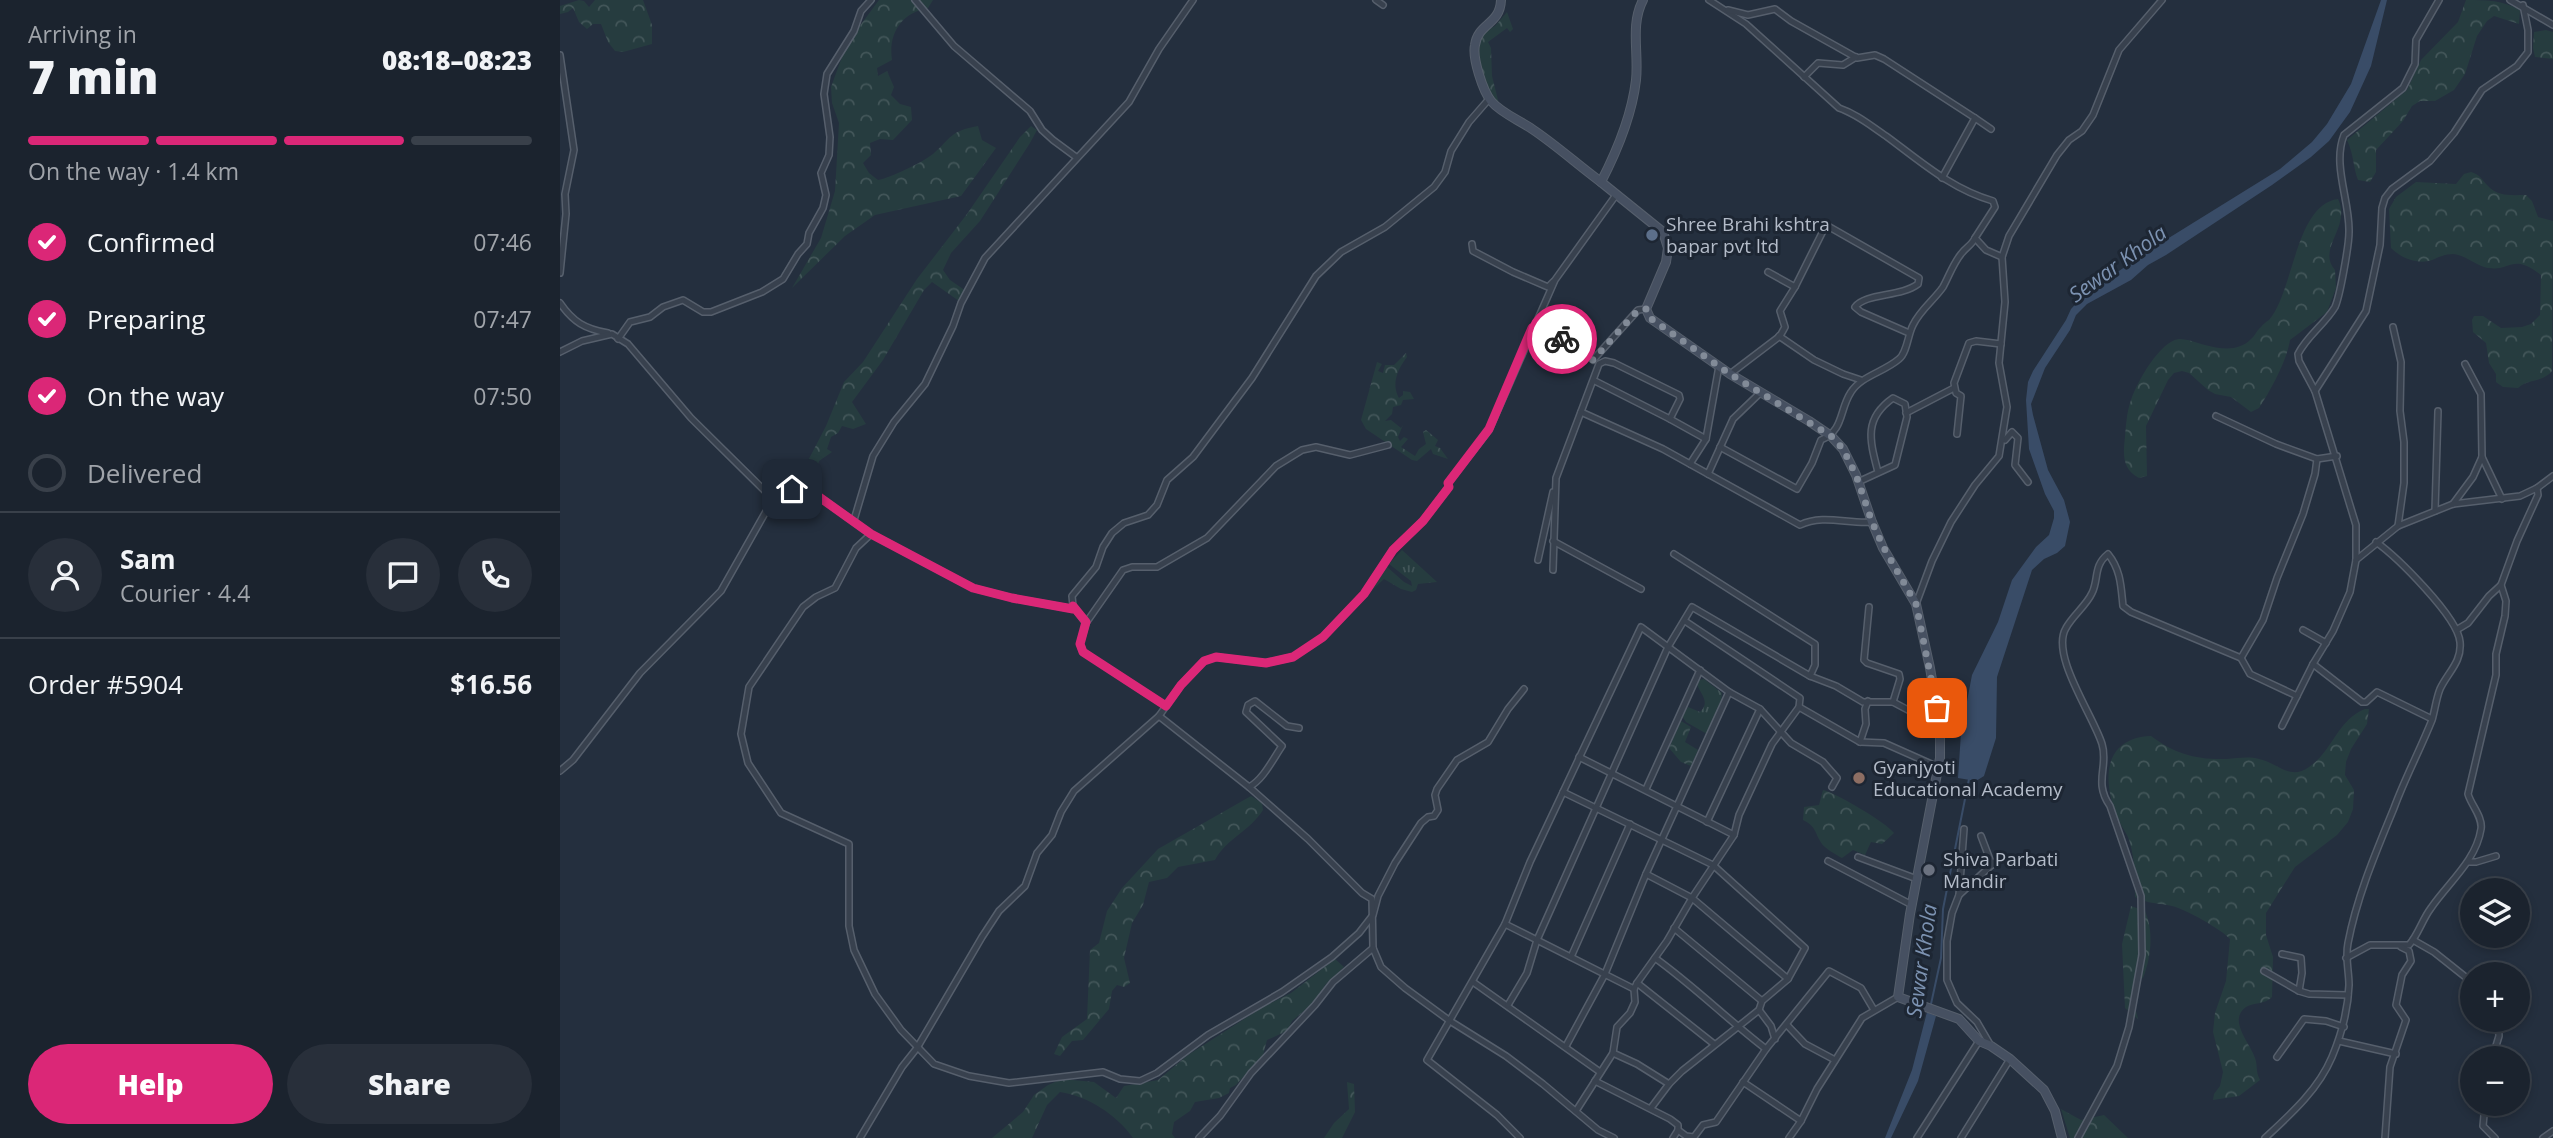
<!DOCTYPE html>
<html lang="en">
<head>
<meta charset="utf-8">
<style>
	:root { --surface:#1b232e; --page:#282f3a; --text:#f1f3f6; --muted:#a0a4aa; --line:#39404a; --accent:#db2777 }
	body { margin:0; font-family:"Open Sans",sans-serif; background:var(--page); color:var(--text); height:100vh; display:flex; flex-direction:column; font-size:26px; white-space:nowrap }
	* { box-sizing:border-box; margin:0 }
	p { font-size:23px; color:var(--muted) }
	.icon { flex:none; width:38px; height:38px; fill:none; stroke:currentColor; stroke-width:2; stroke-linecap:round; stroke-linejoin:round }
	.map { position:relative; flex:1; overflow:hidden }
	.drawer { display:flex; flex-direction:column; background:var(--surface); width:560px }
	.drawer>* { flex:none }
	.controls { position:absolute; left:1900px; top:878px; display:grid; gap:14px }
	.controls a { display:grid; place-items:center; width:70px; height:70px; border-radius:50%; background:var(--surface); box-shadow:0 4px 10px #0003,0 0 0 2px var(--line); font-size:35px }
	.pin { position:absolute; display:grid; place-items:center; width:60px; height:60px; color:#fff; margin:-30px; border-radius:14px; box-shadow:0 4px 10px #0006 }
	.courier { position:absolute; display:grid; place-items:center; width:70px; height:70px; margin:-35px; border:5px solid #db2777; border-radius:50%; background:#fff; color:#222; box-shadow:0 2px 9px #0007 }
	.head em { font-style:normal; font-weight:800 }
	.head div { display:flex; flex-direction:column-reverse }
	.head { display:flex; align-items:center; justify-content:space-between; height:119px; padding:0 28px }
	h1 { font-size:46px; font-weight:800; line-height:52px }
	.bar { display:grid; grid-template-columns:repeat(4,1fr); gap:10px 7px; align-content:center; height:84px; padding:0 28px }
	.bar i { height:9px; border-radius:5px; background:var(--line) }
	.bar .active { background:var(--accent) }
	.bar p { grid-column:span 4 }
	.line { display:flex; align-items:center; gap:18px; padding:0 28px; border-top:2px solid var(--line) }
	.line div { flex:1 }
	.round { display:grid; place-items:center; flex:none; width:74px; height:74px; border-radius:37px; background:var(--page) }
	ol { padding:0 28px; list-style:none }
	li { display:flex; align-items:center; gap:21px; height:77px }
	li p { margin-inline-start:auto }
	li .icon { padding:7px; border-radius:50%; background:var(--accent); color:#fff; stroke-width:4 }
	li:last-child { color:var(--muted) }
	li i { width:38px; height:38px; border:4px solid var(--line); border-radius:50% }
	.action { display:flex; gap:14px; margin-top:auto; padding:14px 28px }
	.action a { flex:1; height:80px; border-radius:42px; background:var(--accent); color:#fff; font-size:28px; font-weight:800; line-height:80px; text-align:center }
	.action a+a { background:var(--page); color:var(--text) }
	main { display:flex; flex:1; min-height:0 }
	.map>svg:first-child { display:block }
</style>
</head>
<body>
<main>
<section class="drawer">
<div class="head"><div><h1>7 min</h1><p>Arriving in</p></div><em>08:18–08:23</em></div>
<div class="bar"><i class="active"></i><i class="active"></i><i class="active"></i><i></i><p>On the way · 1.4 km</p></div>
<ol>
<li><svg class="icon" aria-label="check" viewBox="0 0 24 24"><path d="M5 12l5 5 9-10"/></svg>Confirmed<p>07:46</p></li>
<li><svg class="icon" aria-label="check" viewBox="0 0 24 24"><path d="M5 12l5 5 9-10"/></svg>Preparing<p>07:47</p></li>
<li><svg class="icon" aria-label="check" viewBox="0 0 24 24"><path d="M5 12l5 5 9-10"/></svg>On the way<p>07:50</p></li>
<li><i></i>Delivered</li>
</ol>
<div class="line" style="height:126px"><a class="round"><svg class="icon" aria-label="person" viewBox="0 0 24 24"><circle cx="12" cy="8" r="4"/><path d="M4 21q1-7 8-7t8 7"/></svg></a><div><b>Sam</b><p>Courier · 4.4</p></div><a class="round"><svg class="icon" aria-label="chat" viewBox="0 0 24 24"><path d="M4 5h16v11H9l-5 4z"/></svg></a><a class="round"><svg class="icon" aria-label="phone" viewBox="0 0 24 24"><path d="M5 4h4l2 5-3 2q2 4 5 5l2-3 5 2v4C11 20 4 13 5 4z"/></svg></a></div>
<div class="line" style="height:91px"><div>Order #5904</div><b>$16.56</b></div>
<div class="action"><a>Help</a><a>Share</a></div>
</section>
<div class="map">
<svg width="1993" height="1138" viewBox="0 0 1993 1138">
	<defs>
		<pattern id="grass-tufts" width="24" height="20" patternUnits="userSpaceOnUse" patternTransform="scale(1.75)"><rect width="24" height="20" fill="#263c3f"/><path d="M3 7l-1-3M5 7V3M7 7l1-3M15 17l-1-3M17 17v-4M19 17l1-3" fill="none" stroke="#435659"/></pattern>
		<pattern id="forest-crowns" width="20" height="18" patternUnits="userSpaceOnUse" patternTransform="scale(1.75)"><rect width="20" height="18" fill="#263c3f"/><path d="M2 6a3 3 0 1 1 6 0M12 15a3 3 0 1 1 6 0" fill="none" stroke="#435659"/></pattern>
	</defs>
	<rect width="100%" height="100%" fill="#242f3e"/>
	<g fill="url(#grass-tufts)">
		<path d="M842,550L877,582L858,584L856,590L852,592L841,589L824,579L810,592L826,566L844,582L852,586L851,581L829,564Z"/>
		<path d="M1144,679L1162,693L1161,705L1147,734L1126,722L1122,716L1128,707L1140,712C1150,703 1142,695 1137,685L1139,680Z"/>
	</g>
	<g fill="url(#forest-crowns)">
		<path d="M19,0L24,1L29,7L35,0H83L92,25V44L63,52L55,51L48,42L41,24H33L27,29L19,22L13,8L8,12L0,14V6Z"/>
		<path d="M319,0H373L368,8C341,13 328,34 332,60L317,68L318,76L327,71L334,87L331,95L340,104L351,107L352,120L333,140L320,139L310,143L311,155L303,163L309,173L318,180C330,178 363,162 373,154C391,138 390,131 418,126L422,140L436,148L401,196L315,215L285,236L232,288L261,238L275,191L279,123L272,103L271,87L282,57L299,27Z"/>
		<path d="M1906,0C1927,0 1942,0 1960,10L1959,24L1934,16L1927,21L1917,36L1905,74L1894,90L1875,101H1860L1852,106L1843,121L1816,150V172L1810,182L1798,180C1793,167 1794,155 1787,140L1847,90L1861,60L1898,22Z"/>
		<path d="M947,12L953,29L950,32L947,28L928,42L931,48L932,76L939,104L929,93L924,80L919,54V40L922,33L935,26Z"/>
		<path d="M1986,30L1993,32V59L1975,57L1973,48L1974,32Z"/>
		<path d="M471,126L477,130L470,143L420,221L391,253L383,270L390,280L406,291L399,301L372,282L364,290L323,360L292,402L306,424L293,429L282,426L278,433L271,437L267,449L272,452L259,461L253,482L256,487L240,476L266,426L284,382L303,362L357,279L407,214L460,137Z"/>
		<path d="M1911,172C1921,175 1921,179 1928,186C1938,197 1952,195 1966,195L1972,201L1978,217L1993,221L1992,371C1982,383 1969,378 1958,388L1943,387L1936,382V374L1929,363L1926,343L1913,332L1912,320L1914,316H1923L1941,328L1962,327L1971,324L1980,315L1981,275C1950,251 1951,274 1924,267C1914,264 1905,255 1893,254C1885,254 1879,257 1872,260C1858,265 1841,258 1831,248L1829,209L1836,197L1856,182L1896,184L1904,174Z"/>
		<path d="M1778,199C1792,227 1756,248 1775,270L1776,288L1767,312L1730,340C1727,360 1711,390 1699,408L1691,412L1671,397L1655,394L1648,390L1629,373L1622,371L1614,373L1608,380L1586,426L1587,476L1579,478C1562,469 1563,454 1565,437C1566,424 1567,411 1571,400C1577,382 1600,341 1619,339C1628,339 1637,343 1645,345C1660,349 1679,352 1691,339C1695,336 1697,330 1701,327C1703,324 1706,322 1709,320C1734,291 1735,205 1778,199Z"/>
		<path d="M846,353L847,357C838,369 831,383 839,398L843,395V391L850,392L854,399L843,400L841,405L833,407L832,414L825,421L831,420L841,428L843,425L838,437L840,441L844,437L848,439L841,447L855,456L859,449L866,444L863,432L866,430L878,440L875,446L880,448L888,459L873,454L871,449L857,461L852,460L806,429L801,420L817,362L822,364L818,371L823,373L825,365H834Z"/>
		<path d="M1805,709H1809L1807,724L1791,749L1786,762L1785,775L1794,790L1793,809L1788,822L1777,835L1735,867L1706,913V935L1713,957L1712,997C1704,1005 1694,1002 1686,1007C1667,1020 1691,1044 1695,1058C1698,1066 1695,1070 1700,1080L1679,1096L1653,1100L1654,1094L1660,1086L1663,1072L1653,1032L1655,1013L1666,981L1670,939C1662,930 1626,909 1612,906C1599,903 1588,904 1575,897C1575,878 1575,861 1570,843C1568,834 1561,827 1558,818C1542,782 1542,738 1591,736C1615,754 1636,760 1667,759C1678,758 1689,756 1699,759C1718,763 1730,781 1749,767C1772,752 1778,719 1805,709Z"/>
		<path d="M1121,721L1131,727L1125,742L1138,750L1131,766L1121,762L1109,748Z"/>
		<path d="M1263,790C1276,793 1327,823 1334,833L1322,844L1311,842L1305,855L1293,850L1282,858C1276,855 1265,848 1262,844C1254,832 1257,827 1243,820L1244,807L1259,805Z"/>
		<path d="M691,796L702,803L703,810C690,831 666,839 655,860L618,867L607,878L589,882L583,905L572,923L564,958L570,983L564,987L557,985L552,991L549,1009L523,1040L512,1041L500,1056L494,1054L502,1037L527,1019L530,950L539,943L547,911L562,888L598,849Z"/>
		<path d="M1571,906L1585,911C1594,931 1591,958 1583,978L1575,980L1572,995L1578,1019L1565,1008L1562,944Z"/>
		<path d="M775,959L784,967L765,985L758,999L732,1021L727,1031L707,1040L703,1055L676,1085L670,1088L669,1093L659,1098L635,1102L630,1111L614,1122L612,1134L615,1138H573C557,1115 528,1096 500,1092L487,1105L472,1138H432L463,1112L474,1095L488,1085L502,1079L534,1082L556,1098L564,1086L598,1080L628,1055L703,1007L731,993Z"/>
		<path d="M787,1082L794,1084L795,1112L782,1138H764L774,1123L789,1109Z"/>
		<path d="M1501,1109L1521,1120L1544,1115L1568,1138H1510Z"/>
	</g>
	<g fill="#394c67">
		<path d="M1821,0H1827L1811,66L1790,112L1769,141L1751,157L1712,185L1606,255L1588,265L1571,280L1527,304L1516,315L1510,330L1485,368L1471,404L1473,415L1488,470L1504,500L1510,522L1505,546L1497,553L1484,559L1472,570L1437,677L1436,738L1424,776L1416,781L1398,778L1401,733L1412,675L1438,622L1452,580L1476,547L1489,535L1494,518V511L1485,494L1469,449L1466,400L1468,382L1473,371L1506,320L1511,309L1524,295L1591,249L1720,169L1752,142L1767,124L1791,84Z"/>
		<path d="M1367,1012L1376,1016L1358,1081L1331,1138H1325L1352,1070Z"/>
	</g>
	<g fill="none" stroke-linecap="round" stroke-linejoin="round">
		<path stroke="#394c67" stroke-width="2" d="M1371,1004L1381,958L1383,909L1409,779"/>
		<defs>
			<g id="street">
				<path d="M355,0L394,46L470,111L482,130L493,140L516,157"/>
				<path d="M816,0L823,5"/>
				<path d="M1149,0L1186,24L1279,108C1297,114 1311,126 1326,136C1360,161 1391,189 1433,201L1435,207L1415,238L1426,250L1442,257"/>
				<path d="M1950,0L1993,25"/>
				<path d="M1168,10L1188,15L1215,9L1231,21L1297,58L1315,55L1324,59L1415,118L1382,178"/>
				<path d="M0,55L14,150L5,194L6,214L0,273"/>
				<path d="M1244,77L1258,63L1283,65L1296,57"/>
				<path d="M1415,118L1431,129"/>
				<path d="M912,244L913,251L953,272L988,287L993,282"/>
				<path d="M1235,287L1266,225L1359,278L1358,284C1341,297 1305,293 1295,307L1301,312L1349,333"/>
				<path d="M0,303C13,322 25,329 48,333"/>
				<path d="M1833,327L1841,362L1840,411L1844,442V483L1838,526"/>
				<path d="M972,328L1011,341L1033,360L1078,310L1086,309"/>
				<path d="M1219,336L1254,360L1283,374L1301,380"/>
				<path d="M58,339L70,322L90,317L103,307L123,300L143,312H151L202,292L223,279L238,254L247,244L249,233L263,208L266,195L261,173L269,155L270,137L264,94L267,74L294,31L301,11L311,0"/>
				<path d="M0,352L22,341L52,334L68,344L131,418L213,499L221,498L241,484L311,534L413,588L452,598L513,609V606L526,623L520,644L523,652L606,706"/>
				<path d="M1170,374L1220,336L1225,327L1220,311L1235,287L1208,272"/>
				<path d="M1755,391L1806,311L1820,245L1822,208L1825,198L1832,189L1870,161L1894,133L1922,90L1957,66L1968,52V30L1963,5"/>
				<path d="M1021,412L1103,449L1240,525C1263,514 1287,524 1312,522"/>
				<path d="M1346,413L1394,388"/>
				<path d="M1656,416L1716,444L1757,459L1777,456"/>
				<path d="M1110,419L1146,439"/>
				<path d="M1397,434L1401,396L1396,393L1394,383L1409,343L1416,341L1441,344"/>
				<path d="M1445,440L1452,432L1458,438L1455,465L1468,482"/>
				<path d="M1160,447L1237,489L1252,463L1261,440C1284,431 1279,410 1291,392C1301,376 1324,372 1339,359C1347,353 1348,334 1353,325C1360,310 1374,300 1383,287C1389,276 1393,264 1401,254C1406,247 1412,245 1415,238"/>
				<path d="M1922,457L1942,499"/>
				<path d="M1130,464L1146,439L1159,366"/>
				<path d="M1148,474L1173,419L1200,393"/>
				<path d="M1298,482L1335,465L1347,417L1345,404L1333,398C1303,419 1310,441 1318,472"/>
				<path d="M1893,504L1913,477L1922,457L1921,394L1905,364"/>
				<path d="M1875,511L1878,411"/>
				<path d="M294,520L313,456L334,422L365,384L393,326L401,303L425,258L569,102L599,49L633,0"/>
				<path d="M311,534L296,548L275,588L256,597L243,607L189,687L181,734L188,763L221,813L289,844V926L294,950L315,994L341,1030L374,1064L409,1076L449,1083L543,1072L560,1079L580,1081L597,1073L648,1035L722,992L772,957L799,933L813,915L818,896L835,863L861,823L868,817L874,816L878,810L875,795L877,789L897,760L928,742L948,709L964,689"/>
				<path d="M993,541L1081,589"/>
				<path d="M1114,554L1255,644V665L1250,676"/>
				<path d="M978,560L993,492"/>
				<path d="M1796,560L1838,526L1893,504L1960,496L1977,488L1993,476"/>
				<path d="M993,570L996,478L1039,364L1045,361L1054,363L1119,395L1120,399L1110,419L1035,381"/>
				<path d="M1356,604L1372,561L1391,522L1415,485L1439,456L1447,407L1439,363L1445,302L1442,257L1449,236L1497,155L1509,140L1522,131L1533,115L1559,50L1602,0"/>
				<path d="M513,606L512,596L536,567L543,547L552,533L564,523L588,515L597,505L607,480L633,457L692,378L756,276L781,252L825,227L874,187L885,172L891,151L909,122L929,99"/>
				<path d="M526,623L563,570L572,567H597L647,538L716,466L742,450L756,447L790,455L828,445"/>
				<path d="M1898,629L1908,623L1929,596L1941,585L1957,541L1978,495L1977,488"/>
				<path d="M1743,630L1766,643"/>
				<path d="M1681,658L1703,620L1717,578L1743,514L1755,474L1757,459"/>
				<path d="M1753,664L1802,702H1806L1817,692L1872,719"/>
				<path d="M1333,702L1380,727"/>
				<path d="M1239,707L1300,742L1306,724L1305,709L1308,701"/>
				<path d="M599,716L689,787L748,839L802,893L812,899L813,948L821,967L845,988L890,1021L946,1056L983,1084L1038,1130L1054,1138"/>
				<path d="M1722,726L1753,664L1773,631L1790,592L1796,560V525L1755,391L1739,361L1738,354C1747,336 1765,324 1775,307C1780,296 1789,245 1789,232C1790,201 1772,165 1784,135L1843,88L1855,64L1856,40L1879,0"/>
				<path d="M1300,742L1324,743L1378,767"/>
				<path d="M1019,757L1174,835"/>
				<path d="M0,771L13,760L80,673L161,591L213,499"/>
				<path d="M689,787C703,780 713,759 722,746L686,712L688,705L695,701L727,726L739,728"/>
				<path d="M1086,789L1140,670"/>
				<path d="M1003,792L1153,865L1245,948L1228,979L1202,1001L1199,1010L1122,1071L1109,1084L1091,1108"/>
				<path d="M1147,822L1200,709"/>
				<path d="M1421,836L1432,865"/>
				<path d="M1298,857L1357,879"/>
				<path d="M1268,861L1352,905"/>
				<path d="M1908,862H1916L1936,856"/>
				<path d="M1086,874L1132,898L1228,979"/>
				<path d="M1399,895L1404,829"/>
				<path d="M945,924L1074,989"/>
				<path d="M1114,928L1202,1001"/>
				<path d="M1853,940L1874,952L1913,983"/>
				<path d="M1722,954L1741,958L1742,973L1739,991"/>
				<path d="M1011,957L1070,824"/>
				<path d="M1095,958C1134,986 1168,1020 1206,1049"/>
				<path d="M1786,958L1810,945H1849C1858,935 1862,920 1871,908C1888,883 1916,861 1921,829C1923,817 1911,805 1908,794L1936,675V654L1945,616L1946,601L1941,585"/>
				<path d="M1704,971L1739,991L1749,994L1788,995"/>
				<path d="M913,982L1040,1072"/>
				<path d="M1077,983L1154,1044"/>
				<path d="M948,1005L967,973L977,940L1108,647L1132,607L1250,676L1276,686L1303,702H1333L1340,679L1339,674L1307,663L1304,660L1309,607"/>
				<path d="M1199,1010L1211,1026L1215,1039"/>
				<path d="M1227,1025L1245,1044L1275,1060"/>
				<path d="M1779,1041L1836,1054"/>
				<path d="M1006,1046L1045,974L1086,874L1169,692"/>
				<path d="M1431,1046L1417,1022L1397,1003L1387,980V941L1392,913L1399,895L1436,861"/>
				<path d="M1053,1053L1077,1064L1109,1084"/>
				<path d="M1717,1057L1744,1019L1766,1021L1784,1027"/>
				<path d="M1932,1059L1939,1036L1938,1020"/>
				<path d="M1035,1081L1110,1119L1118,1125V1130"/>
				<path d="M1183,1082L1241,1121"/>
				<path d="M1925,1104L1923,1126L1935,1138"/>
				<path d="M1016,1111L1053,1053L1057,1027L1070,1013L1075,1002L1074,989L1077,983L1107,941L1132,898L1174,835L1179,815L1212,744L1239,707L1240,698L1125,621"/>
				<path d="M300,1138L342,1067L357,1048L422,937L439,911L465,886L477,853L492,835L501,812L514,791L599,716L621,685L644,661L656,657L706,663L733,657L763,637L804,594L833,550L863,521L889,487L888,483L929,430L995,280L1056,195"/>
				<path d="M639,1138L660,1116L691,1073L755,1005L773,982L813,948"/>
				<path d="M960,1138L937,1115L867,1060L945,924L970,862L1081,627L1169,692L1200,709L1231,743L1263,762L1277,778L1272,787"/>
				<path d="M1113,1138L1118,1130L1126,1136L1134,1137L1143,1125L1156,1122L1206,1049L1269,971L1301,988L1314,1010"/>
				<path d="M1229,1138L1241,1121L1257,1089L1302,1018L1338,997"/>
				<path d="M1357,1138L1419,1041"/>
				<path d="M1401,1138L1450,1059"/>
				<path d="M1518,1138L1557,1066L1569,1027L1582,955L1581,896L1550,806C1533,782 1549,766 1542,744C1533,715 1490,655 1506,628C1513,615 1526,606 1532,593C1539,579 1533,566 1548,554C1561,570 1561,587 1563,606L1571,612L1681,658L1690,674L1737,696"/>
				<path d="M1705,1138C1731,1114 1758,1090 1772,1057C1782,1033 1788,1012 1789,985C1789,971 1785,958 1788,943C1797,896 1816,852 1834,808C1845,778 1860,750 1872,720C1875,710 1876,699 1880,689C1888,672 1902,662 1900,642C1898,617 1837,557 1816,542"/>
				<path d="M1825,1138L1830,1067L1846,1020L1836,1005L1842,975L1851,961L1849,951L1841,947"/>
				<path d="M1983,1138L1993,1131"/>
			</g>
			<g id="secondary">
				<path d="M941,0C940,25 918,23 915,45C912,58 923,91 931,101C941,113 959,120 972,129C996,145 1018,165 1041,182"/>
				<path d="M1083,0C1070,25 1079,53 1076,80C1072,115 1057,151 1041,182L1103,232L1108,248L1106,262L1086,309L1090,318L1170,374L1249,421L1271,436L1283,449L1296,475L1312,522L1323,548L1356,604L1370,668L1380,727V758L1350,914L1338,997L1399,1019L1419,1041L1431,1046L1450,1059L1484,1090L1495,1111L1502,1138"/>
			</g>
		</defs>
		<use href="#street" stroke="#565f6c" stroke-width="8"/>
		<use href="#secondary" stroke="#565f6c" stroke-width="10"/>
		<use href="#street" stroke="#38414e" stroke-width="5"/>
		<use href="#secondary" stroke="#465061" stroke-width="8"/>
	</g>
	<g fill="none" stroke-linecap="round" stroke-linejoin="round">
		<path stroke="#828b98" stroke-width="7" stroke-dasharray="0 12.6" d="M1002,339L1010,341L1033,360L1078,310L1086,309L1090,318L1170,374L1271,436L1283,449L1296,475L1312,522L1324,548L1356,604L1377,708"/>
		<path stroke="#db2777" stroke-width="9" d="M232,489L241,484L311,534L413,588L452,598L513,609V606L526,622L520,644L523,652L606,706L621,685L644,661L656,657L706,663L733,657L763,637L804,594L833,550L863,521L889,487L888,483L929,429L972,328L1002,339"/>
	</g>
	<circle fill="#5c6f8a" stroke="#1d2633" stroke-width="2.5" cx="1092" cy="235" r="7"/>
	<circle fill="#8d6e63" stroke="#1d2633" stroke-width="2.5" cx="1299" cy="778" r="7"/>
	<circle fill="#6b7280" stroke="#1d2633" stroke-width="2.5" cx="1369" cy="870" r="7"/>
	<g text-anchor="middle" stroke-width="6" stroke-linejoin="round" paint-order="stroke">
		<g font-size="19" fill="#b4bcc9" stroke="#1d2633" text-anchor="start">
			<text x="1106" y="231">Shree Brahi kshtra<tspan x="1106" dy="22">bapar pvt ltd</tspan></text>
			<text x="1313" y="774">Gyanjyoti<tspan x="1313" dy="22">Educational Academy</tspan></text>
			<text x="1383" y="866">Shiva Parbati<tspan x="1383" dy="22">Mandir</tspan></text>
		</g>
		<g font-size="21" font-style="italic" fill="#7c92b1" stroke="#1d2633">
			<text transform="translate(1558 264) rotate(-36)" y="7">Sewar Khola</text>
			<text transform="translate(1362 961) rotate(-82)" y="7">Sewar Khola</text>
		</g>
	</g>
</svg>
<div class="controls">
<a><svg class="icon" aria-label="layers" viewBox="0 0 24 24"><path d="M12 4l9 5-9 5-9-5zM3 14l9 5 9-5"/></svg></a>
<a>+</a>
<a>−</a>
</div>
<div class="pin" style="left:1377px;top:708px;background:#ea580c"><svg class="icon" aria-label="bag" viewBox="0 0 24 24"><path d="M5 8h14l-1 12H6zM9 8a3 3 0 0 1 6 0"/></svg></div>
<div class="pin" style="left:232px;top:489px;background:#1f2937"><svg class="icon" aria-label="home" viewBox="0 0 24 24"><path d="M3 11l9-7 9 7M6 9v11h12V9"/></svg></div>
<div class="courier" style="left:1002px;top:339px"><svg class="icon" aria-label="bike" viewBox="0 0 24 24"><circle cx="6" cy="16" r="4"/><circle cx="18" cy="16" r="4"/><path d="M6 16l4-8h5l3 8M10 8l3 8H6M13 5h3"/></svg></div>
</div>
</main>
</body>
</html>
